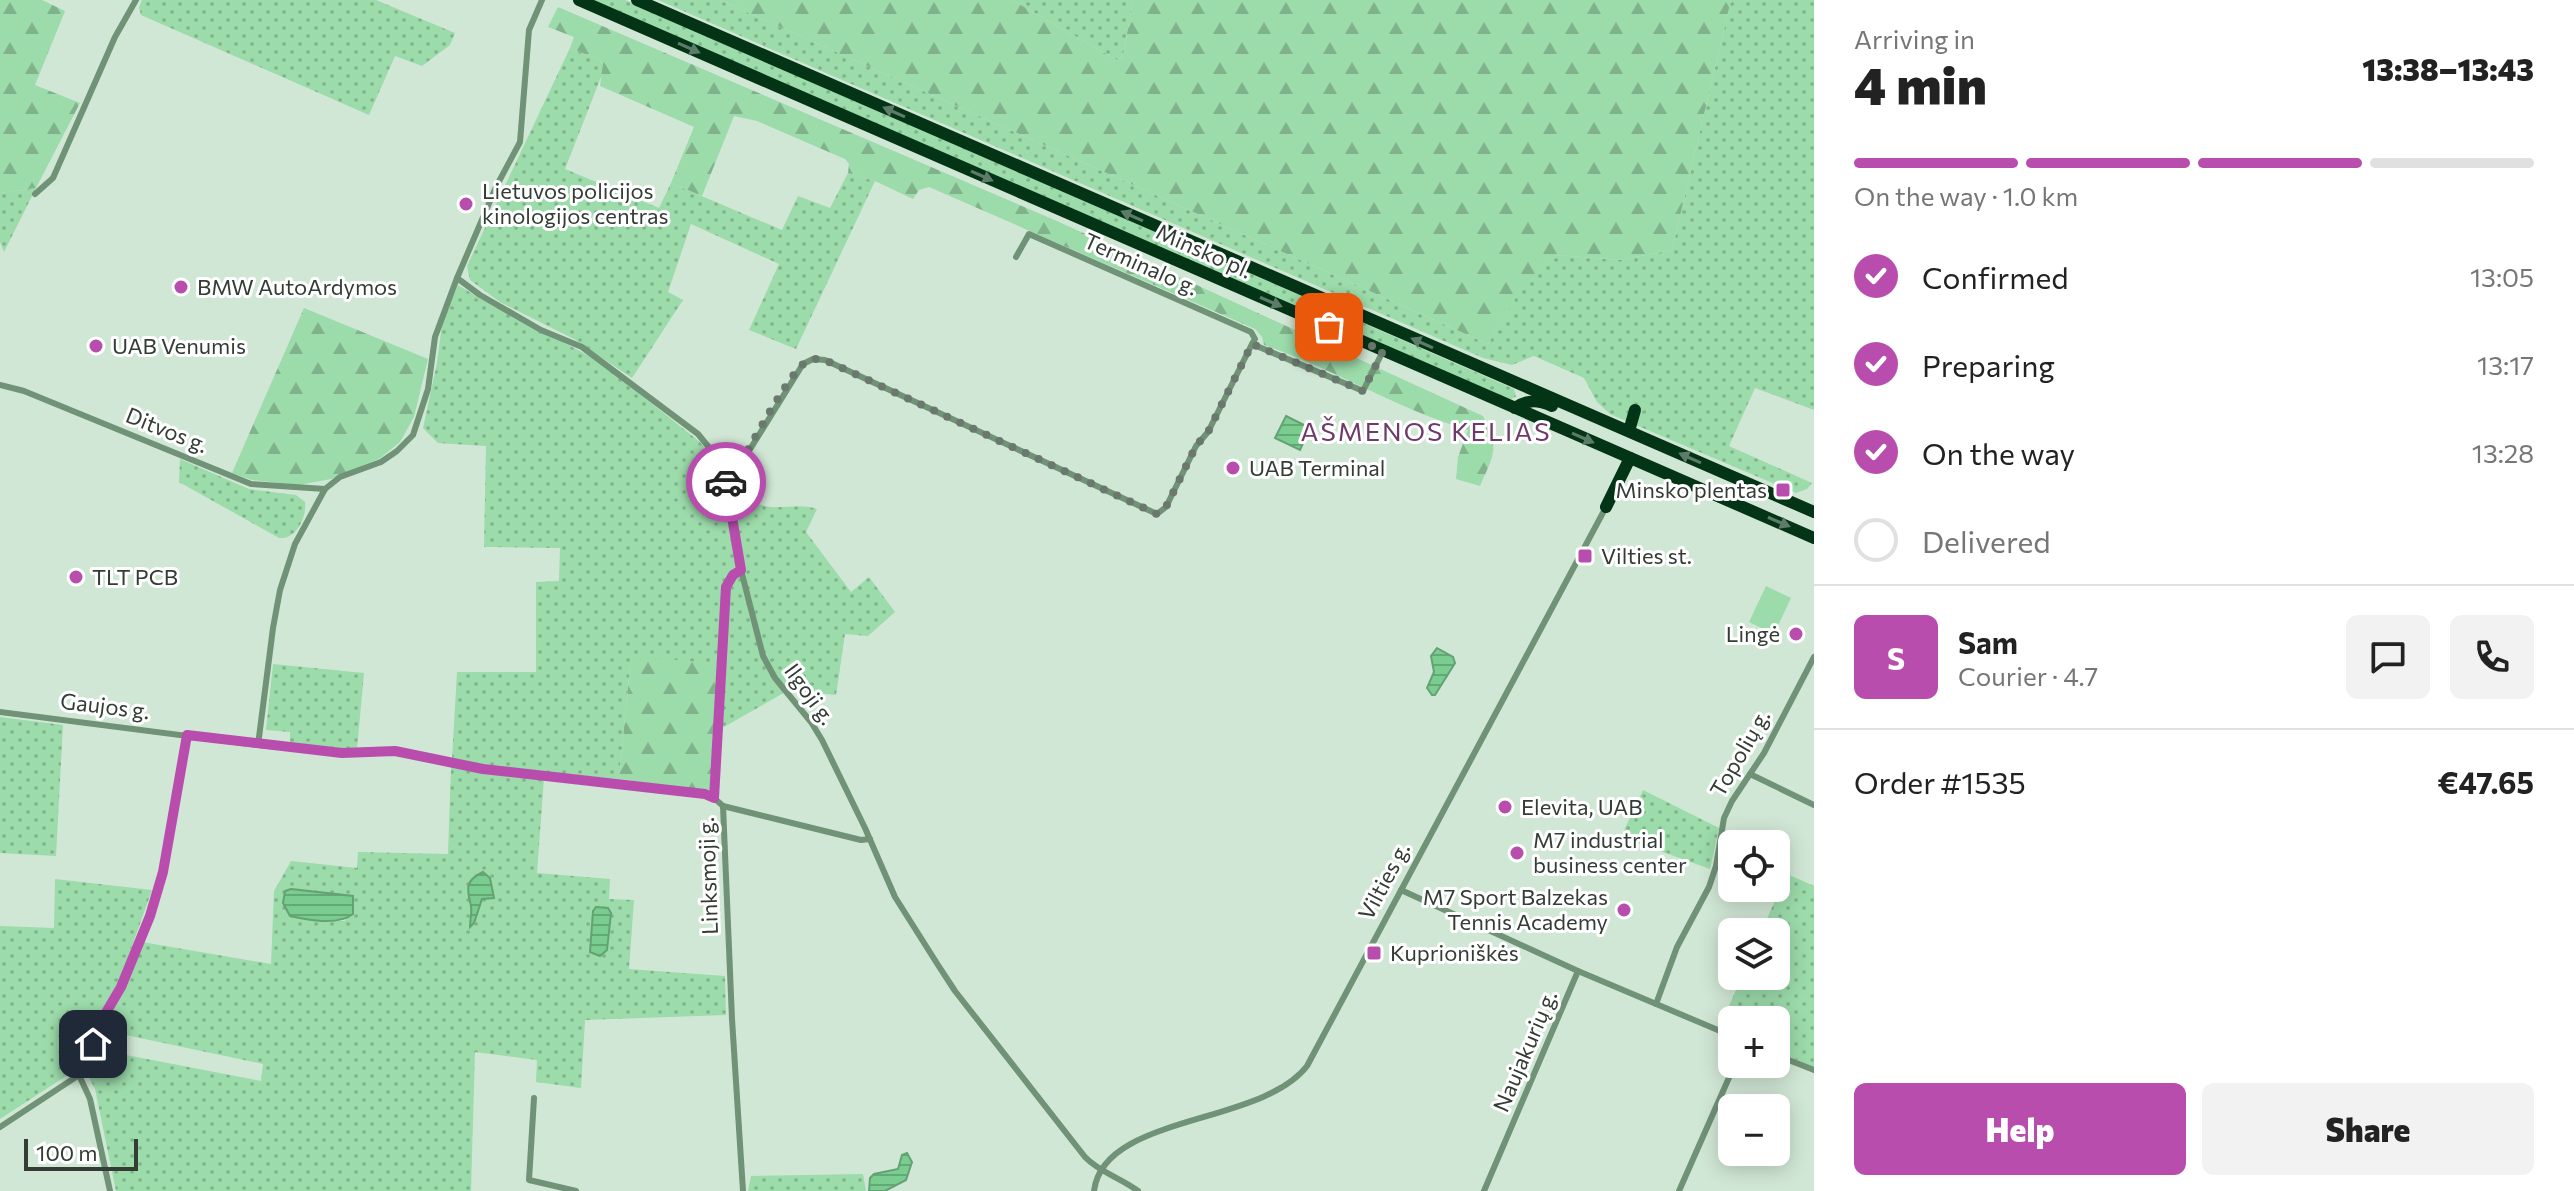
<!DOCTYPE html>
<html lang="en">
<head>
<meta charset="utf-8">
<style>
	:root { --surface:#fff; --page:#f2f2f2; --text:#222; --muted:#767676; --line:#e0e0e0; --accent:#b84dae }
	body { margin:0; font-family:Commissioner,sans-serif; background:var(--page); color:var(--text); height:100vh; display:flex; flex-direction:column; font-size:30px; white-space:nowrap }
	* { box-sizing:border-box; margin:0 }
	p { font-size:26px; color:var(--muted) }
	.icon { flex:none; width:44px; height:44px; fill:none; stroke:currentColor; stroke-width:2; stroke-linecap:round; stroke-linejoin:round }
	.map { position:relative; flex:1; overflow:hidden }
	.sheet { display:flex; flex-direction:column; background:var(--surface); width:760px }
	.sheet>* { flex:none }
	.fabs { position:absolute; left:1718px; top:830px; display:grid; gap:16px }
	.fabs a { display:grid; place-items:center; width:72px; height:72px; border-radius:12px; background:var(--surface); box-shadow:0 4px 20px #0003; font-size:40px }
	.scale { position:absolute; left:24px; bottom:20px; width:114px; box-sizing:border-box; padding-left:8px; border:4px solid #343c36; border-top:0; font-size:22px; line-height:28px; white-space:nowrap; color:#343c36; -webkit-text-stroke:6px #fff; paint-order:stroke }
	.pin { position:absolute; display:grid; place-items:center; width:68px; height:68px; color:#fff; margin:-34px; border-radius:16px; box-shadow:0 4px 12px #0006 }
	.courier { position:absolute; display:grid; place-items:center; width:80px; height:80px; margin:-40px; border:6px solid #b84dae; border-radius:50%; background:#fff; color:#222; box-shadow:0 2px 10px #0007 }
	.head em { font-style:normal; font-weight:800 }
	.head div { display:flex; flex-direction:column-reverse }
	.head { display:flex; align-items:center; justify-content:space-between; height:136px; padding:0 40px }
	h1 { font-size:52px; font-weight:800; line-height:60px }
	.bar { display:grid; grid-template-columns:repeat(4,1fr); gap:12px 8px; align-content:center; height:96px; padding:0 40px }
	.bar i { height:10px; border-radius:6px; background:var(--line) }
	.bar .active { background:var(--accent) }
	.bar p { grid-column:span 4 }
	.line { display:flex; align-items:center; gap:20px; padding:0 40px; border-top:2px solid var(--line) }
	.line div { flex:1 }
	.round { display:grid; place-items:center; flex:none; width:84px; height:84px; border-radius:12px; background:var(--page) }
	ol { padding:0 40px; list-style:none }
	li { display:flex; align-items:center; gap:24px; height:88px }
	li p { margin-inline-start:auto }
	li .icon { padding:8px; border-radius:50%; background:var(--accent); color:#fff; stroke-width:4 }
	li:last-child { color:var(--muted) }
	li i { width:44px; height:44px; border:4px solid var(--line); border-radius:50% }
	.cta { display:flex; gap:16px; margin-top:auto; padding:16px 40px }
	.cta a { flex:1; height:92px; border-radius:12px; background:var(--accent); color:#fff; font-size:32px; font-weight:800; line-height:92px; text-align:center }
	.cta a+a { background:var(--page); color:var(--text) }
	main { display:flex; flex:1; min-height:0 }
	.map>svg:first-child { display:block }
</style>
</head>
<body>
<main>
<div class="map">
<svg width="1814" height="1191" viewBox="0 0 1814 1191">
	<defs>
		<pattern id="grass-dots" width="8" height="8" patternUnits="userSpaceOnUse" patternTransform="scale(2)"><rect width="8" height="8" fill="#9cdbaa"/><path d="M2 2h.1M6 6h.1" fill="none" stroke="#80b38b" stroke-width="1.8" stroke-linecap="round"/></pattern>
		<pattern id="forest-firs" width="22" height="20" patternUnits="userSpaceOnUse" patternTransform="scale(2)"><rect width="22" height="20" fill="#9cdbaa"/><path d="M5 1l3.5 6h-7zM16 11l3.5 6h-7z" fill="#80b38b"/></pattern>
		<pattern id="water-rules" width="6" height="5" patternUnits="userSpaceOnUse" patternTransform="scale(2)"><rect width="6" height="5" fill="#79cd8f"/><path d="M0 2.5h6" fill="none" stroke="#64a876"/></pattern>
	</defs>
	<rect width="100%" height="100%" fill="#d1e7d5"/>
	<g fill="url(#grass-dots)" fill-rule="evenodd">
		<path d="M142,0H376L455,33L450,45L422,66L395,56L369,115L141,15L139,7Z"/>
		<path d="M591,0H625L1514,389L1516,397L1508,400Z"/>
		<path d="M658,0H720L1488,344L1526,280L1556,255L1620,260L1672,250L1731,0H1814V410L1755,388L1729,446L1812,483L1807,489L1796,493L1610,414L1597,402L1584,378L1534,356L1512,365L1483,358Z"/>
		<path d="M1012,0H1133L1123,56L1117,60Z"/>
		<path d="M570,48L598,59L603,64V72L565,169L659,208L671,183L782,230L798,196L830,208L848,173L875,181L796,349L749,330L779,264L691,224L668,292L683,300L632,378L574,339L500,302L470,280L467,266Z"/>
		<path d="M36,188L4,252L0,242V193Z"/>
		<path d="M458,285L481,299L597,360L700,442C713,457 720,471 725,491C738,491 748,501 761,505C778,511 798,502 817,509L806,532L851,592L869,577L895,612L868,636L845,634L836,695L789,690L715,732L630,667L619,779L485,766L452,759L457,672H536V582L559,581L560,548L484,547L486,446L438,443L423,428L437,363L442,324Z"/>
		<path d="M180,459L249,489L296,495L305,502C307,517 296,540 279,538L179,482Z"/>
		<path d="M273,664L364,673L357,749L290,745V732L266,730Z"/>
		<path d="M0,717L63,725L56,856L0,853Z"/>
		<path d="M451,767L544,778L537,873L610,879L609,899L634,900L629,969L725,976L726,1015L585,1020L581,1088L536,1082L537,1060L475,1052L471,1191H116L95,1089L86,1072L95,1049L261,1081L263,1064L102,1030L142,942L271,964L274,891L291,861L357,868L358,852L448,854ZM291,889L352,896L345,921L308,920L283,903Z"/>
		<path d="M1643,790L1719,828L1710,869L1621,837Z"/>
		<path d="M1787,874L1814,886V1067L1776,1051V1020H1732V1032L1720,1027L1742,976H1776V932H1761Z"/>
		<path d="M55,879L152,890L120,980L100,1016L80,1067L0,1119V926L54,928Z"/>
		<path d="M863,1174L866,1191H748L751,1176Z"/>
	</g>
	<g fill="url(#forest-firs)">
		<path d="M0,0H42L65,11L35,85L80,103L36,188L0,193Z"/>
		<path d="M720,0H1012L1117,60L1123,56L1133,0H1731L1672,250L1620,260L1556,255L1526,281L1488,344Z"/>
		<path d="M558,7L1057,221L1483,416C1500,448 1494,454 1480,486L1456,479L1458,457L1468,430C1397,409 1334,369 1264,345L1262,337L1255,329L929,187L919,190L913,199L875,181L848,173L849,164L845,159L757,121L734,116L702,196L671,183L694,127L600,86L603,64L598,59L570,48L574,37L548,27Z"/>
		<path d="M304,308L428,359L414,417L400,442L379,459L331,479L299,485L252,480L232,473Z"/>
		<path d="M646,657L720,664L710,791L619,779L630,667L636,659Z"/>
	</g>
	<path fill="#9cdbaa" d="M1766,586L1791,598L1774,634L1749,622Z"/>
	<g fill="url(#water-rules)" stroke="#64a274" stroke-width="2">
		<path d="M1286,416L1310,428L1300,450L1275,438Z"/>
		<path d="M1437,648L1453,657L1455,663L1435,695H1432L1427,688L1434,672L1431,656Z"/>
		<path d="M483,872L490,878L494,898L482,899L474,923L470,927C470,921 472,912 471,906C467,889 464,881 483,872Z"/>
		<path d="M291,889L353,896V914C338,926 308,920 290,916L283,903L285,891Z"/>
		<path d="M596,907L608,908L611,913L607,950L600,956L590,952L593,911Z"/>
		<path d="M907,1153L912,1162L906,1180L885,1191H869L870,1178L874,1174L898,1169L902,1155Z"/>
	</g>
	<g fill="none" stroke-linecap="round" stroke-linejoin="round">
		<g stroke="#709277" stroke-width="6">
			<path d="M35,194L53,178L115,37L136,0"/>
			<path d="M1016,257L1029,234L1251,332L1255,339L1252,344"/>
			<path d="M457,278L480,295L541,330L582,347L698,434L721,462L741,570L763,656L775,678L811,722L822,740L865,828L895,897L938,965L955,991L1085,1157C1099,1172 1121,1178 1138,1191"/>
			<path d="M0,385L24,391L251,484L325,489"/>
			<path d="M725,478L734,475L803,364L813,359L825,360L1157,514L1166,507L1196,446L1208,432L1252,344L1363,391L1383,351"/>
			<path d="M741,570L733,575L726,587L714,798L723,806L732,1019L743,1191"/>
			<path d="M0,712L258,745L342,753L395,751L483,769L705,794L714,798"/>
			<path d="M258,745L273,628L280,590L295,544L325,489L340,477L381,462L397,451L413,435L428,389L435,337L457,278L496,187L520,142L529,30L542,0"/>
			<path d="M1750,774L1814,805"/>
			<path d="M723,806L861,840L870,839"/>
			<path d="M1401,890L1578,971L1484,1191"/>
			<path d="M1578,971L1732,1036"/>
			<path d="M1656,1004L1677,947L1709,887L1716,866L1724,818L1732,801L1764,753L1814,657"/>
			<path d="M1776,1055L1814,1070"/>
			<path d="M79,1075L90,1099L110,1191"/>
			<path d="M534,1098L529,1180L576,1191"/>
			<path d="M0,1127L79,1075L85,1068L101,1021L121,987L150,916L163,872L187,735"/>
			<path d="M1094,1191C1103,1114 1261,1126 1307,1066L1606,507"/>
			<path d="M1679,1191L1735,1064"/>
		</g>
		<g stroke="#043416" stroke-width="12">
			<path d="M579,0L1814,538"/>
			<path d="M637,0L1814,512"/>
			<path d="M1515,408C1528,399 1538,400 1552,406"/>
			<path d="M1629,431L1635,410"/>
			<path d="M1606,507L1630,458"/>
		</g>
	</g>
	<defs><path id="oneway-solid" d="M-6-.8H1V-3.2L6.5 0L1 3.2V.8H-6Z" transform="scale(2)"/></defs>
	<g fill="#5c7b68">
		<use href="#oneway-solid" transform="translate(689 48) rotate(24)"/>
		<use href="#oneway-solid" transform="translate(894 112) rotate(-156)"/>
		<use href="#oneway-solid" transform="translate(982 176) rotate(24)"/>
		<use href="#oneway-solid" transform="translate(1132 216) rotate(-156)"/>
		<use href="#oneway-solid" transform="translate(1271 302) rotate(23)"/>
		<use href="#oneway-solid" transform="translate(1422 343) rotate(-156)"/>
		<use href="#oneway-solid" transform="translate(1583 438) rotate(24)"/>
		<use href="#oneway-solid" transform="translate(1690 458) rotate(-156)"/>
		<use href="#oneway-solid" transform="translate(1779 522) rotate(23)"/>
	</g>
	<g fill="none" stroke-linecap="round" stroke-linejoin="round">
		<path stroke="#6b786e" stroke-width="8" stroke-dasharray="0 14.4" d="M726,482L725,478L734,475C746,454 790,371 806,362C812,358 818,359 825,360L1157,514L1166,507L1196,446L1208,432L1252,344L1363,391L1383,351L1329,327"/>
		<path stroke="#b84dae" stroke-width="10" d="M93,1044L101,1021L121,987L150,916L163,872L187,735L342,753L395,751L483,769L705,794L714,798L726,587L733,575L741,570L726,482"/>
	</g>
	<g fill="#b84dae" stroke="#fff" stroke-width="3">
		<circle cx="466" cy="204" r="8"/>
		<circle cx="181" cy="287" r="8"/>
		<circle cx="96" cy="346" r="8"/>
		<circle cx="1233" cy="468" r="8"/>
		<rect x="1775" y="482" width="16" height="16" rx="4"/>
		<rect x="1577" y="548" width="16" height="16" rx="4"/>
		<circle cx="76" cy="577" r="8"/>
		<circle cx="1796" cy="634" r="8"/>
		<circle cx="1505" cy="807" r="8"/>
		<circle cx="1517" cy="853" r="8"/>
		<circle cx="1624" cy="910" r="8"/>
		<rect x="1366" y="945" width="16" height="16" rx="4"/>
	</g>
	<g text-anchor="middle" stroke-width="6" stroke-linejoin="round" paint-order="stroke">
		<g font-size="22" fill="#343c36" stroke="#fff" text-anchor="start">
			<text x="482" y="199">Lietuvos policijos<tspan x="482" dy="25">kinologijos centras</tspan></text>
			<text x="197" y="295">BMW AutoArdymos</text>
			<text x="112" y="354">UAB Venumis</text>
			<text x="1249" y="476">UAB Terminal</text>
			<text x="1767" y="498" text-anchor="end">Minsko plentas</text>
			<text x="1601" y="564">Vilties st.</text>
			<text x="92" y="585">TLT PCB</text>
			<text x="1780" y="642" text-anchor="end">Lingė</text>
			<text x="1521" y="815">Elevita, UAB</text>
			<text x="1533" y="848">M7 industrial<tspan x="1533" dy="25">business center</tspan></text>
			<text x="1608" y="905" text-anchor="end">M7 Sport Balzekas<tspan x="1608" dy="25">Tennis Academy</tspan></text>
			<text x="1390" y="961">Kuprioniškės</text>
		</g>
		<g font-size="22" fill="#343c36" stroke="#fff">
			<text transform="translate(1204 251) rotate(24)" y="8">Minsko pl.</text>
			<text transform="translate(1141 264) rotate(24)" y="8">Terminalo g.</text>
			<text transform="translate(167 430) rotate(22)" y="8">Ditvos g.</text>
			<text transform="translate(810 694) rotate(54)" y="8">Ilgoji g.</text>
			<text transform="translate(105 706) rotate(7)" y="8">Gaujos g.</text>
			<text transform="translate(1740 753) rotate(-60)" y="8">Topolių g.</text>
			<text transform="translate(708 876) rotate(-92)" y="8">Linksmoji g.</text>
			<text transform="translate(1384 881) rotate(-62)" y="8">Vilties g.</text>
			<text transform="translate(1525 1051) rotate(-67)" y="8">Naujakurių g.</text>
		</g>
		<g font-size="26" letter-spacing="2" fill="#6f3969" stroke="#fff">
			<text x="1426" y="441">AŠMENOS KELIAS</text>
		</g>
	</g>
</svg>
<div class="fabs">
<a><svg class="icon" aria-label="locate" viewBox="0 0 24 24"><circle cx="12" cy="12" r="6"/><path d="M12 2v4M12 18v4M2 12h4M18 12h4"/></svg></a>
<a><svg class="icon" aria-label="layers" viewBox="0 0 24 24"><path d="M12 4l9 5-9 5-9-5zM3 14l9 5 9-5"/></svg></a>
<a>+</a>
<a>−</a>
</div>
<div class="scale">100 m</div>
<div class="pin" style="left:1329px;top:327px;background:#ea580c"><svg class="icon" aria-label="bag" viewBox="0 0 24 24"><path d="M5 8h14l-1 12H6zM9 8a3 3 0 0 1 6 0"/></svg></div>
<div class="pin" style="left:93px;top:1044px;background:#1f2937"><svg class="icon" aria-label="home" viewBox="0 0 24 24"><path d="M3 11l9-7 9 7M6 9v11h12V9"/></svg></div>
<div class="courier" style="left:726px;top:482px"><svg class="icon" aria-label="car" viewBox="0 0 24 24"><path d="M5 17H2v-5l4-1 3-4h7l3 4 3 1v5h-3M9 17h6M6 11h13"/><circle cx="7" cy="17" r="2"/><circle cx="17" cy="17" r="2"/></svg></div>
</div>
<section class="sheet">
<div class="head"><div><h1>4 min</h1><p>Arriving in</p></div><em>13:38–13:43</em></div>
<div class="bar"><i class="active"></i><i class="active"></i><i class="active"></i><i></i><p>On the way · 1.0 km</p></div>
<ol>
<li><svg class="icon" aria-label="check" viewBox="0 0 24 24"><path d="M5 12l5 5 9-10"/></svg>Confirmed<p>13:05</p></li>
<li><svg class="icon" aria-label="check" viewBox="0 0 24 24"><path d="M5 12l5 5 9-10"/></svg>Preparing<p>13:17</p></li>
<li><svg class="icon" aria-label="check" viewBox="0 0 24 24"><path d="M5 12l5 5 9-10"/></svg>On the way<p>13:28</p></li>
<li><i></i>Delivered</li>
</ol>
<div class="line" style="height:144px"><b class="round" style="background:var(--accent);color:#fff">S</b><div><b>Sam</b><p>Courier · 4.7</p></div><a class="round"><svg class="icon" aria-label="chat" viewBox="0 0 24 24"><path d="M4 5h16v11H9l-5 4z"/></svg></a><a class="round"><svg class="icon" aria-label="phone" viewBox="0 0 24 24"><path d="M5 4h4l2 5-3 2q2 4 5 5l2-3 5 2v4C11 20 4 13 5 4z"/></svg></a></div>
<div class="line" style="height:104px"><div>Order #1535</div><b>€47.65</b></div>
<div class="cta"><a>Help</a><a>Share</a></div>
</section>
</main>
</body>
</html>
